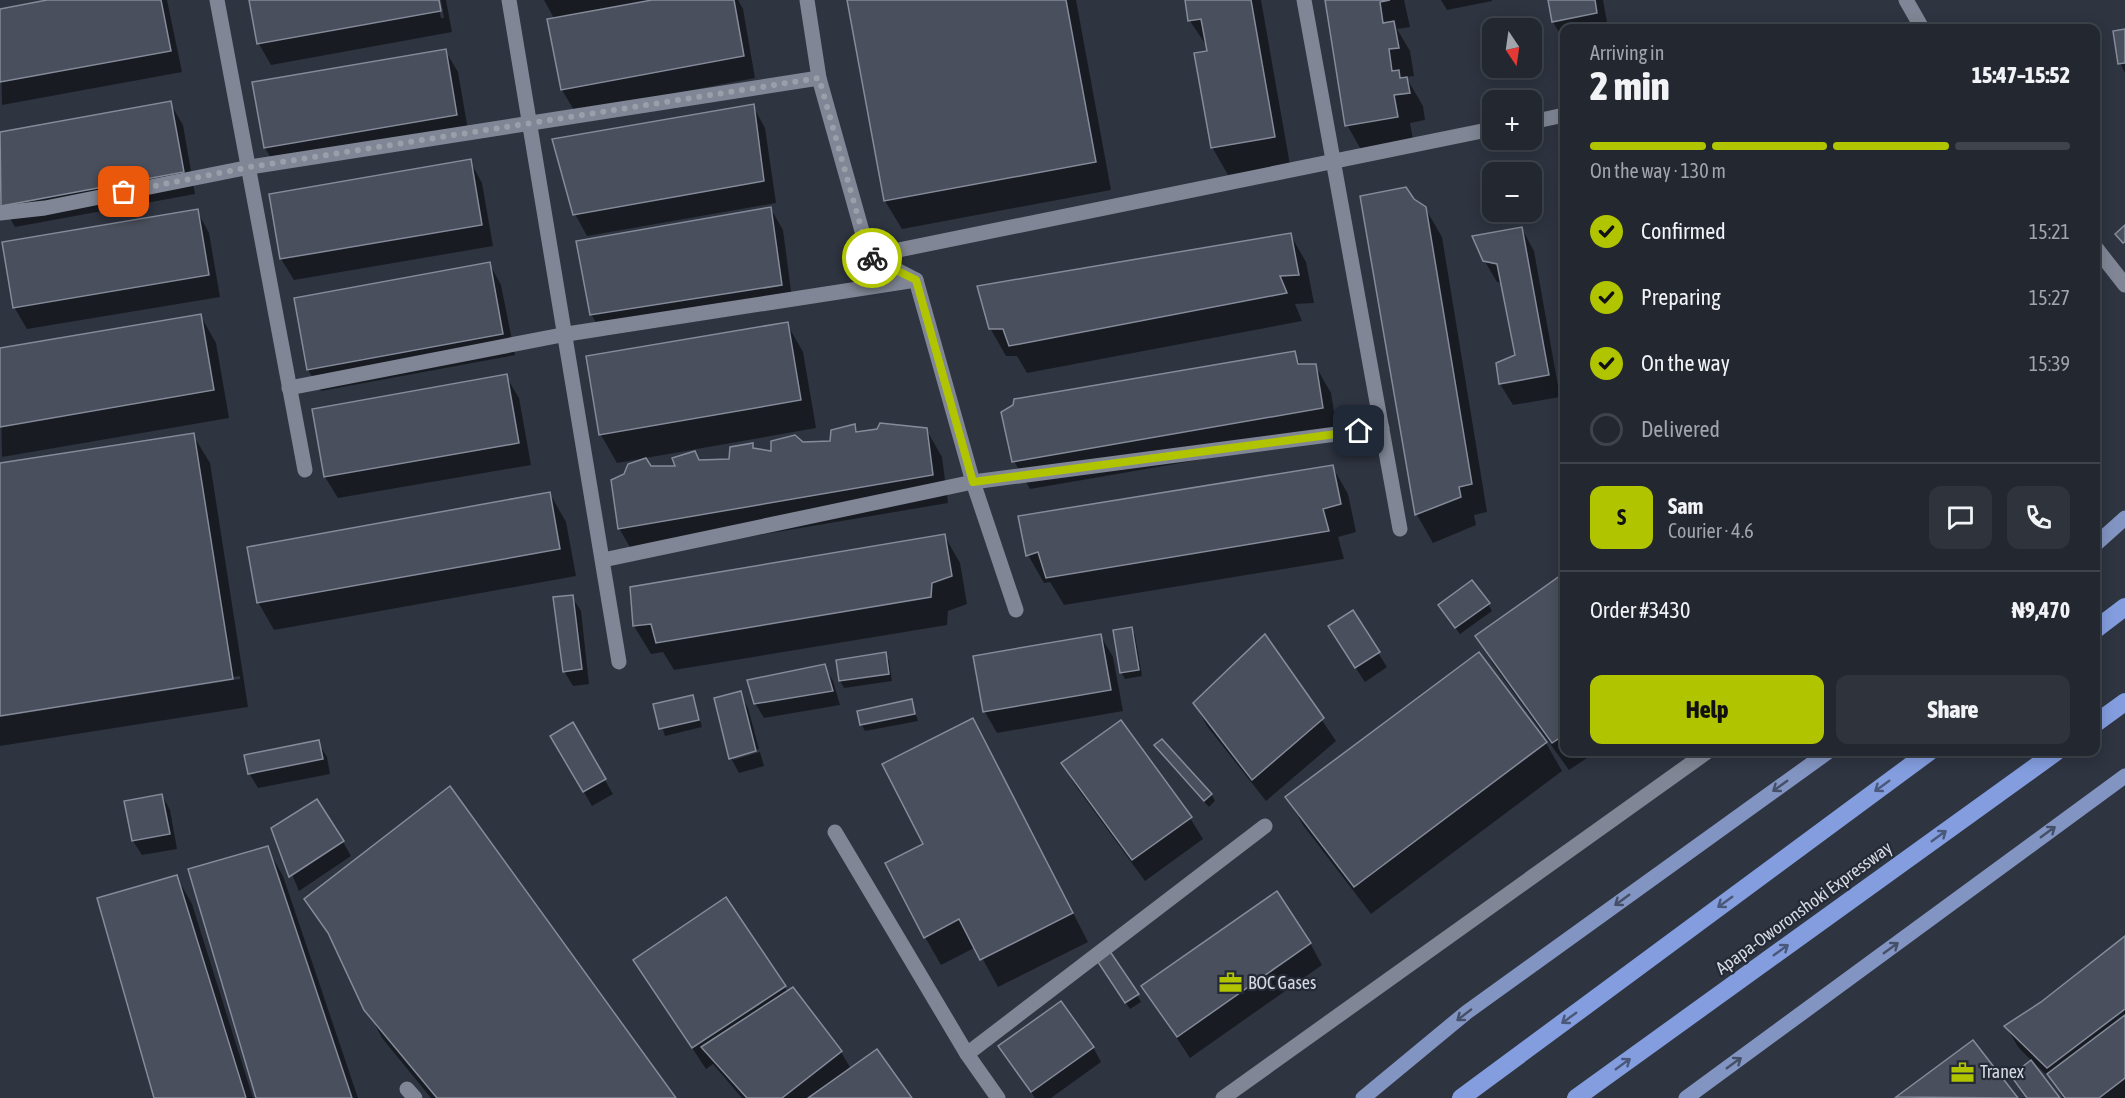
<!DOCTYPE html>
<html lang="en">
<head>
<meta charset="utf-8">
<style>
	:root { --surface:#222730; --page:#2e333c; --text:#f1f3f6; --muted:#a2a5ab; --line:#3f444c; --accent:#b0c500 }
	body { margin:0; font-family:"Asap Condensed",sans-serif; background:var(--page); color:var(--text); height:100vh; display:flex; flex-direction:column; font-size:22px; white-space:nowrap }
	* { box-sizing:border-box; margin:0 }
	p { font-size:20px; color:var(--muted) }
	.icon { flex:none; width:33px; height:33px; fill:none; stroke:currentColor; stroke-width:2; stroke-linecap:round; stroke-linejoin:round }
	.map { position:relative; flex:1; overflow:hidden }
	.details { position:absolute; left:1560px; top:24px; width:540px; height:732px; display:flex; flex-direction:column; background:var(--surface); border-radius:12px; box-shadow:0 3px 15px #0003,0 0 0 2px var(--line) }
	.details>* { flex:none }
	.needle { width:39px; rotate:167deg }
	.fabs { position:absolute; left:1482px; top:18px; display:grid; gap:12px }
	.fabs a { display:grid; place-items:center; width:60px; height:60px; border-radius:12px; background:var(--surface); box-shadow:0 3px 15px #0003,0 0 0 2px var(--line); font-size:30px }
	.pin { position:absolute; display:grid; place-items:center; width:51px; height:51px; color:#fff; margin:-26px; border-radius:12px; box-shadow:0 3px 9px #0006 }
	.courier { position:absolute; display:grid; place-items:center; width:60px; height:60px; margin:-30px; border:4px solid #b0c500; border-radius:50%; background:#fff; color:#222; box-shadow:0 2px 8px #0007 }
	.headline em { font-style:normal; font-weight:800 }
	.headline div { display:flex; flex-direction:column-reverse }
	.headline { display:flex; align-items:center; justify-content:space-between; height:102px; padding:0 30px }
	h1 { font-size:39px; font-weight:800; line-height:45px }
	.bar { display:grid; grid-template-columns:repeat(4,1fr); gap:9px 6px; align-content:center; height:72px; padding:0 30px }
	.bar i { height:8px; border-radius:4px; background:var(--line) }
	.bar .current { background:var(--accent) }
	.bar p { grid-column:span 4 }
	.line { display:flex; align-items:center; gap:15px; padding:0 30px; border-top:2px solid var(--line) }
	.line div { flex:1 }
	.round { display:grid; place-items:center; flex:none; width:63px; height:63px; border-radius:12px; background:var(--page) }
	ol { padding:0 30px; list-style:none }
	li { display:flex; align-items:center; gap:18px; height:66px }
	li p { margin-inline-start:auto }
	li .icon { padding:6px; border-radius:50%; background:var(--accent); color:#111; stroke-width:4 }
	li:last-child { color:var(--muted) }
	li i { width:33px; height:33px; border:3px solid var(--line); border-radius:50% }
	.primary-button { display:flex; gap:12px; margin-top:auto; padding:12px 30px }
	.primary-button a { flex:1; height:69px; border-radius:12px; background:var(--accent); color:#111; font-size:24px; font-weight:800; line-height:69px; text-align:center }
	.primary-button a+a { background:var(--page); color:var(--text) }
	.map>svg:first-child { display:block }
</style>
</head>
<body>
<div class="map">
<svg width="2125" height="1098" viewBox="0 0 2125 1098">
	<rect width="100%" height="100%" fill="#2e3440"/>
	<g fill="#0007">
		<path d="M56,0H167L182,72L2,105L0,10Z"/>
		<path d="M251,0H437L441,18H444L441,0H446L452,32L271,65L259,44Z"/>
		<path d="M544,0H738L743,9L755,78L575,112L562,90L549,21L555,20Z"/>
		<path d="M848,0H1076L1111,190L902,229L885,201Z"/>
		<path d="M1186,0H1261L1290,165L1228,175L1212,147L1208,48L1190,21Z"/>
		<path d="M1327,0H1404L1410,27L1397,29L1410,51L1414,76L1406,77L1423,106L1425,120L1410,123L1414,145L1363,153L1347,125Z"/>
		<path d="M1441,0H1492V1L1447,10Z"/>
		<path d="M1549,0H1603L1608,28H1564V41L1553,22Z"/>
		<path d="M2125,31V73L2120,63Z"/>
		<path d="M445,50L458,72L469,136L278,170L265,148Z"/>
		<path d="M170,103L183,125L195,194L15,227L2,205L0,193V134Z"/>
		<path d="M753,106L765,128L776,203L587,236L575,214Z"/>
		<path d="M470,161L482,183L493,246L294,280L281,259Z"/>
		<path d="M1362,197L1413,200L1425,208L1442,237L1487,512L1474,515L1476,525L1433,543L1417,515Z"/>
		<path d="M771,209L783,230L793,306L604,336L591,314Z"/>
		<path d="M197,211L209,233L220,297L27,329L14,307Z"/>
		<path d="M1522,229L1534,251L1560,397L1513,405L1500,384L1517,356L1503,283L1497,282L1484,260Z"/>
		<path d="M1290,234L1306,262L1314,303L1295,304L1302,321L1027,373L1017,356H1006L990,328Z"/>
		<path d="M489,263L501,285L515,355L321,391L308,370Z"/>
		<path d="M200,315L216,343L229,418L2,457L0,350Z"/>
		<path d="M787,324L803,352L816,428L617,463L601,435Z"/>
		<path d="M1294,353L1302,366L1315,365L1331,393L1338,436L1030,489L1014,461Z"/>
		<path d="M506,376L519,398L531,465L338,498L325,477Z"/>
		<path d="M854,425L858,433L926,429L942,457L948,503L635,556L619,528L650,468L677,467L699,462L730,460L752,445L755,450L772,453L802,443H832Z"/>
		<path d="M193,435L210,463L248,707L0,746V717L240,679V676L0,714V465Z"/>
		<path d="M1332,466L1348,494L1356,532L1338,537L1344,559L1064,605L1050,582L1044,583L1028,555L1020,517Z"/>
		<path d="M550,494L566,522L576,576L274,630L258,602Z"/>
		<path d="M944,535L960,563L967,604L948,611L947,625L674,670L663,652L651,654L634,626Z"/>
		<path d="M1564,575V752H1596L1569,770L1493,664L1477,636Z"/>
		<path d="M572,597L581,611L589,684L573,686L564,671Z"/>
		<path d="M1488,604L1492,611L1460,634L1444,612Z"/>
		<path d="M1352,612L1387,667L1365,682L1338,641Z"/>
		<path d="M1131,628L1135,635L1142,676L1125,679L1121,672Z"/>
		<path d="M1100,635L1113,657L1123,711L997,733L985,712Z"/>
		<path d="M1265,636L1336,741L1266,801L1207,726L1195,704Z"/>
		<path d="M885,654L889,661L892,681L844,688L840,681L837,661Z"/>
		<path d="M1479,654L1546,743L1562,771L1371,914L1303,825L1287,797Z"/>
		<path d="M824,666L833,681L840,705L764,718L755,703Z"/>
		<path d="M740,693L748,708L759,749L733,756V760L760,752L764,766L739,773L731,758Z"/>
		<path d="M693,697L702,727L665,736L655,705Z"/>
		<path d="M911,701L918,721L865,731L861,724Z"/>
		<path d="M572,724L613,794L592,806L552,736Z"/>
		<path d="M318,742L327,757L330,774L258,788L249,773Z"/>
		<path d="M1156,746L1211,794L1215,801L1209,807Z"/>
		<path d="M988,748L1088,942L998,987L976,947L941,965L925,937V845Z"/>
		<path d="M1063,764L1190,818L1203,839L1145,881L1075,785Z"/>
		<path d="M162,795L170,810L177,849L142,855L133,841Z"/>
		<path d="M273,829L343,842L351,856L299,891Z"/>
		<path d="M267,848L283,876L358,1098H258Z"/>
		<path d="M176,876L192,904L253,1098H155Z"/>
		<path d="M306,900L675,1098H431L382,1038L337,949Z"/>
		<path d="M726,900L788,992L841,1052L851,1069L910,1098H742L713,1064L706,1069L635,961Z"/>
		<path d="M2125,938V1098H2063L2053,1081L2034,1063L2059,1098H2026L2013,1077L2032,1061L2018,1047L2006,1026L2042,1003Z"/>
		<path d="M1310,943L1322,965L1190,1058L1143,987Z"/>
		<path d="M1102,966L1137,995L1141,1002L1130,1009Z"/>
		<path d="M1973,1042L2016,1098H1898Z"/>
		<path d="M1000,1046L1093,1047L1101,1062L1051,1098H1035Z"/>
	</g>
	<g fill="#494f5c" stroke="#858b9a" stroke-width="1.5">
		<path d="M47,0H161L171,51L0,82V9Z"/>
		<path d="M249,0H439L441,11L257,44Z"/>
		<path d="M652,0H734L744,56L561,90L547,19Z"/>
		<path d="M847,0H1066L1096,162L884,201Z"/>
		<path d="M1185,0H1251L1275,137L1211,148L1194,53L1207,51L1201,19L1188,21Z"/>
		<path d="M1325,0H1390L1380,2L1383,23L1394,21L1399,48L1389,49L1392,71L1399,70L1400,78L1407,77L1410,93L1394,95L1398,117L1345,126Z"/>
		<path d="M1548,0H1595L1597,13L1552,22Z"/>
		<path d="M2125,29V63L2118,64L2113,31Z"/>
		<path d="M446,49L457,115L264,148L252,82Z"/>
		<path d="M171,101L184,172L1,206L0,132Z"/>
		<path d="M754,104L764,181L573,215L552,139Z"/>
		<path d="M471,159L482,225L280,259L269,194Z"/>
		<path d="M1406,187L1414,199L1426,207L1472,484L1459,487L1461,497L1415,515L1360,196Z"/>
		<path d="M771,207L782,285L590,315L576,241Z"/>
		<path d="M198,209L209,275L13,308L2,242Z"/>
		<path d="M2125,225V242L2123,243L2115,234Z"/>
		<path d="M1522,227L1549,375L1499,384L1496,363L1515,355L1497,264L1483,261L1472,236Z"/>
		<path d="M1291,233L1299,275L1280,276L1287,293L1009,346L1003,329H989L977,286Z"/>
		<path d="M490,262L503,334L307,370L294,298Z"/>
		<path d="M201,314L214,390L0,427V348Z"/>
		<path d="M788,322L801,400L599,435L586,356Z"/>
		<path d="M1295,351L1298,364H1316L1323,408L1012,462L1001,412L1013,405L1014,399Z"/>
		<path d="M507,374L519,443L324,477L312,409Z"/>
		<path d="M880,423L927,428L933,475L618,529L611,480L624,474L628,464L646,458L651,466H675L672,458L695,451L699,460L729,459L730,447L753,443V448L771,451V441L795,435L803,442L830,441L831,430L855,424L856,432L877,429Z"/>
		<path d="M194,433L233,679L0,716V463Z"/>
		<path d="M1333,465L1341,504L1323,509L1329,531L1046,578L1038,552L1026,556L1018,516Z"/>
		<path d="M550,492L560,549L257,603L247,547Z"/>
		<path d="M945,534L952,576L932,583L931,597L656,643L651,624L633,626L630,587Z"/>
		<path d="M1564,573V735L1552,743L1475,636Z"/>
		<path d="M1472,580L1490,603L1455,628L1438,605Z"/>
		<path d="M573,595L582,669L563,672L553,597Z"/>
		<path d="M1353,610L1380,652L1355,668L1328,626Z"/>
		<path d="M1132,627L1139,670L1120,673L1113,630Z"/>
		<path d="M1101,634L1111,690L983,712L973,656Z"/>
		<path d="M1265,634L1324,718L1252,780L1193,703Z"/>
		<path d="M886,652L889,674L839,681L836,660Z"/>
		<path d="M1479,652L1547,742L1354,887L1285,797Z"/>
		<path d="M825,664L833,691L754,704L747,680Z"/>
		<path d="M741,691L756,751L729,759L714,698Z"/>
		<path d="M693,695L699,720L659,729L653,704Z"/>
		<path d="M912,699L915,714L860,725L857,711Z"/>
		<path d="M973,718L1073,913L980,960L959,919L924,938L885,863L923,844L882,764Z"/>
		<path d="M1121,720L1192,817L1132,860L1061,763Z"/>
		<path d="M573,722L606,779L583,792L550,736Z"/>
		<path d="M1162,739L1212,794L1204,801L1154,745Z"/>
		<path d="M319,740L323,759L248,774L244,755Z"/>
		<path d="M450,786L676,1098H437L364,1010L328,933L304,899Z"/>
		<path d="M162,794L170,834L132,841L124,801Z"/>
		<path d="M317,799L344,841L289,877L271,828Z"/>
		<path d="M268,846L352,1098H256L188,869Z"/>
		<path d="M177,875L246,1098H154L97,898Z"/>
		<path d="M1277,891L1311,943L1177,1037L1141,986Z"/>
		<path d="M726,897L786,986L692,1048L633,960Z"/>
		<path d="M2125,936V1009L2047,1068L2004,1026L2041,1002Z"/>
		<path d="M1109,950L1139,994L1125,1003L1096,959Z"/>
		<path d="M793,987L842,1051L782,1098H747L701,1047Z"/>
		<path d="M1061,1001L1094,1047L1031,1092L998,1046Z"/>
		<path d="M2125,1015V1078L2099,1098H2065L2047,1074Z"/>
		<path d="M1973,1040L2018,1098L1896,1097Z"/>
		<path d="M877,1049L912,1098H808Z"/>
		<path d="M2031,1060L2060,1098H2027L2011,1076Z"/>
	</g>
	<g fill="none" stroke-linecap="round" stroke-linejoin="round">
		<g stroke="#808695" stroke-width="15">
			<path d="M217,0L305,470"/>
			<path d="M509,0L619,662"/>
			<path d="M1304,0L1400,529"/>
			<path d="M1906,0L1922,28"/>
			<path d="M1532,122L1564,115"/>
			<path d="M0,213L45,208L250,167L819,78"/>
			<path d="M2096,248L2125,285"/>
			<path d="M869,256L1492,129"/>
			<path d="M916,280L973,482L1016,610"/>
			<path d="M289,388L567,334L916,280L869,256L819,78L807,0"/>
			<path d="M603,560L973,482L1382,428"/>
			<path d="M835,832L967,1054"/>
			<path d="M407,1089L415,1098"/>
			<path d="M998,1098L967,1054L1265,826"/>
			<path d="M1223,1098L1707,752"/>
		</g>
		<g stroke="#8294c1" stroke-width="15">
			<path d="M2096,544L2125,518"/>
			<path d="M1363,1098L1467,1012L1828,752"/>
			<path d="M1686,1098L2125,776"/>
		</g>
		<g stroke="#839dde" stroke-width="18">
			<path d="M2096,629L2125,607"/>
			<path d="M2096,723L2125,702"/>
			<path d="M1461,1098L1929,752"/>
			<path d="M1576,1098L2056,752"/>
		</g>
	</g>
	<defs><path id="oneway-shaft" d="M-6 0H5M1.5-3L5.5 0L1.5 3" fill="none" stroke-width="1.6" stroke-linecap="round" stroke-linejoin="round" transform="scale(1.5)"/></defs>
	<g stroke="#454f67">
		<use href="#oneway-shaft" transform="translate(1780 786) rotate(144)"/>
		<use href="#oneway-shaft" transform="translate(2048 832) rotate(-36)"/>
		<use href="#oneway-shaft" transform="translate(1622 900) rotate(144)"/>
		<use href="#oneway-shaft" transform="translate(1891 948) rotate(-36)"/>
		<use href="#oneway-shaft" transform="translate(1464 1015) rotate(142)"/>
		<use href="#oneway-shaft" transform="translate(1734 1063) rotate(-36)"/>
	</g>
	<g stroke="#4a5879">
		<use href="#oneway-shaft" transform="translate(1882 786) rotate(144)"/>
		<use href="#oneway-shaft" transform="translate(1939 836) rotate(-36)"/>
		<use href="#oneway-shaft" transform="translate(1725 902) rotate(144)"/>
		<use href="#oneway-shaft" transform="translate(1781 950) rotate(-36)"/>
		<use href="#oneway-shaft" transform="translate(1569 1018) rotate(144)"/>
		<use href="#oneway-shaft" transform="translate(1623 1064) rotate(-36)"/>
	</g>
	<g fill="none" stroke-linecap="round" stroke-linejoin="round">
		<path stroke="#9b9fa9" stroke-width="6" stroke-dasharray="0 10.8" d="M124,192L250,167L819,78L869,256L872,258"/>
		<path stroke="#b0c500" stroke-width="8" d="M872,258L916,280L973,482L1359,431"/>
	</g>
	<defs>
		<symbol id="office-bare" viewBox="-9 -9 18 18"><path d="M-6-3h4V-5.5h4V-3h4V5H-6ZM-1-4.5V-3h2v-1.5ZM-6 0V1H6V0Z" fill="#b0c500" stroke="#242a36" stroke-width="2.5" paint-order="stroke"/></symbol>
	</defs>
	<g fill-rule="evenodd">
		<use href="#office-bare" x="1214" y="966" width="33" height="33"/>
		<use href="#office-bare" x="1946" y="1056" width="33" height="33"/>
	</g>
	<g text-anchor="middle" stroke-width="4.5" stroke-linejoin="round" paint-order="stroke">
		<g font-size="18" fill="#d6d9e1" stroke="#242a36">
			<text transform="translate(1804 908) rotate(-36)" y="6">Apapa-Oworonshoki Expressway</text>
		</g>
		<g font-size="18" fill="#d6d9e1" stroke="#242a36" text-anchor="start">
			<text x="1248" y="989">BOC Gases</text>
			<text x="1980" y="1078">Tranex</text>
		</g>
	</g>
</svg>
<div class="fabs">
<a><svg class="needle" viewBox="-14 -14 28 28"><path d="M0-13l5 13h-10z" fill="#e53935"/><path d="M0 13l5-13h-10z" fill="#a2a5ab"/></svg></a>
<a>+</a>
<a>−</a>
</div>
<div class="pin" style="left:124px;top:192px;background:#ea580c"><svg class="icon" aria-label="bag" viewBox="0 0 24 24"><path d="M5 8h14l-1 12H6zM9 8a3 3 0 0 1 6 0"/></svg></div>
<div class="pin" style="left:1359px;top:431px;background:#1f2937"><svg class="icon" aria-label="home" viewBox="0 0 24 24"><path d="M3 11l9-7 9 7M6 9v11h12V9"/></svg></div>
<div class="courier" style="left:872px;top:258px"><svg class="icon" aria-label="bike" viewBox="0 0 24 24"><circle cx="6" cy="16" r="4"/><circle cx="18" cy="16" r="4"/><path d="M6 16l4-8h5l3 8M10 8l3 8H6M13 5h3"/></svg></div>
<section class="details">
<div class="headline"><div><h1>2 min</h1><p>Arriving in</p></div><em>15:47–15:52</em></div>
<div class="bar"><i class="current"></i><i class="current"></i><i class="current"></i><i></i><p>On the way · 130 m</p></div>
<ol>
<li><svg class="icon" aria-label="check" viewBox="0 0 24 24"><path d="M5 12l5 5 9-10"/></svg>Confirmed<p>15:21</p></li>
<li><svg class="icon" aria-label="check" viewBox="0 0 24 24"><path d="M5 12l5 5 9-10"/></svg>Preparing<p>15:27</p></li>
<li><svg class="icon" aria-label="check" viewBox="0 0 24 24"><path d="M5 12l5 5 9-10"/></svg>On the way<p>15:39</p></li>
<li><i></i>Delivered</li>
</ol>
<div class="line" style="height:108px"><b class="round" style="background:var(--accent);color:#111">S</b><div><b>Sam</b><p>Courier · 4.6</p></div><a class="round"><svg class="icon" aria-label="chat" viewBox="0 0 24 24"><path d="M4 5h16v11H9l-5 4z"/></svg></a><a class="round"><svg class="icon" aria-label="phone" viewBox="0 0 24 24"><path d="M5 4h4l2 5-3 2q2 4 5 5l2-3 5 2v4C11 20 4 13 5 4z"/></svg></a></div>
<div class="line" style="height:78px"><div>Order #3430</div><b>₦9,470</b></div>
<div class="primary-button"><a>Help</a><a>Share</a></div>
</section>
</div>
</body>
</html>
